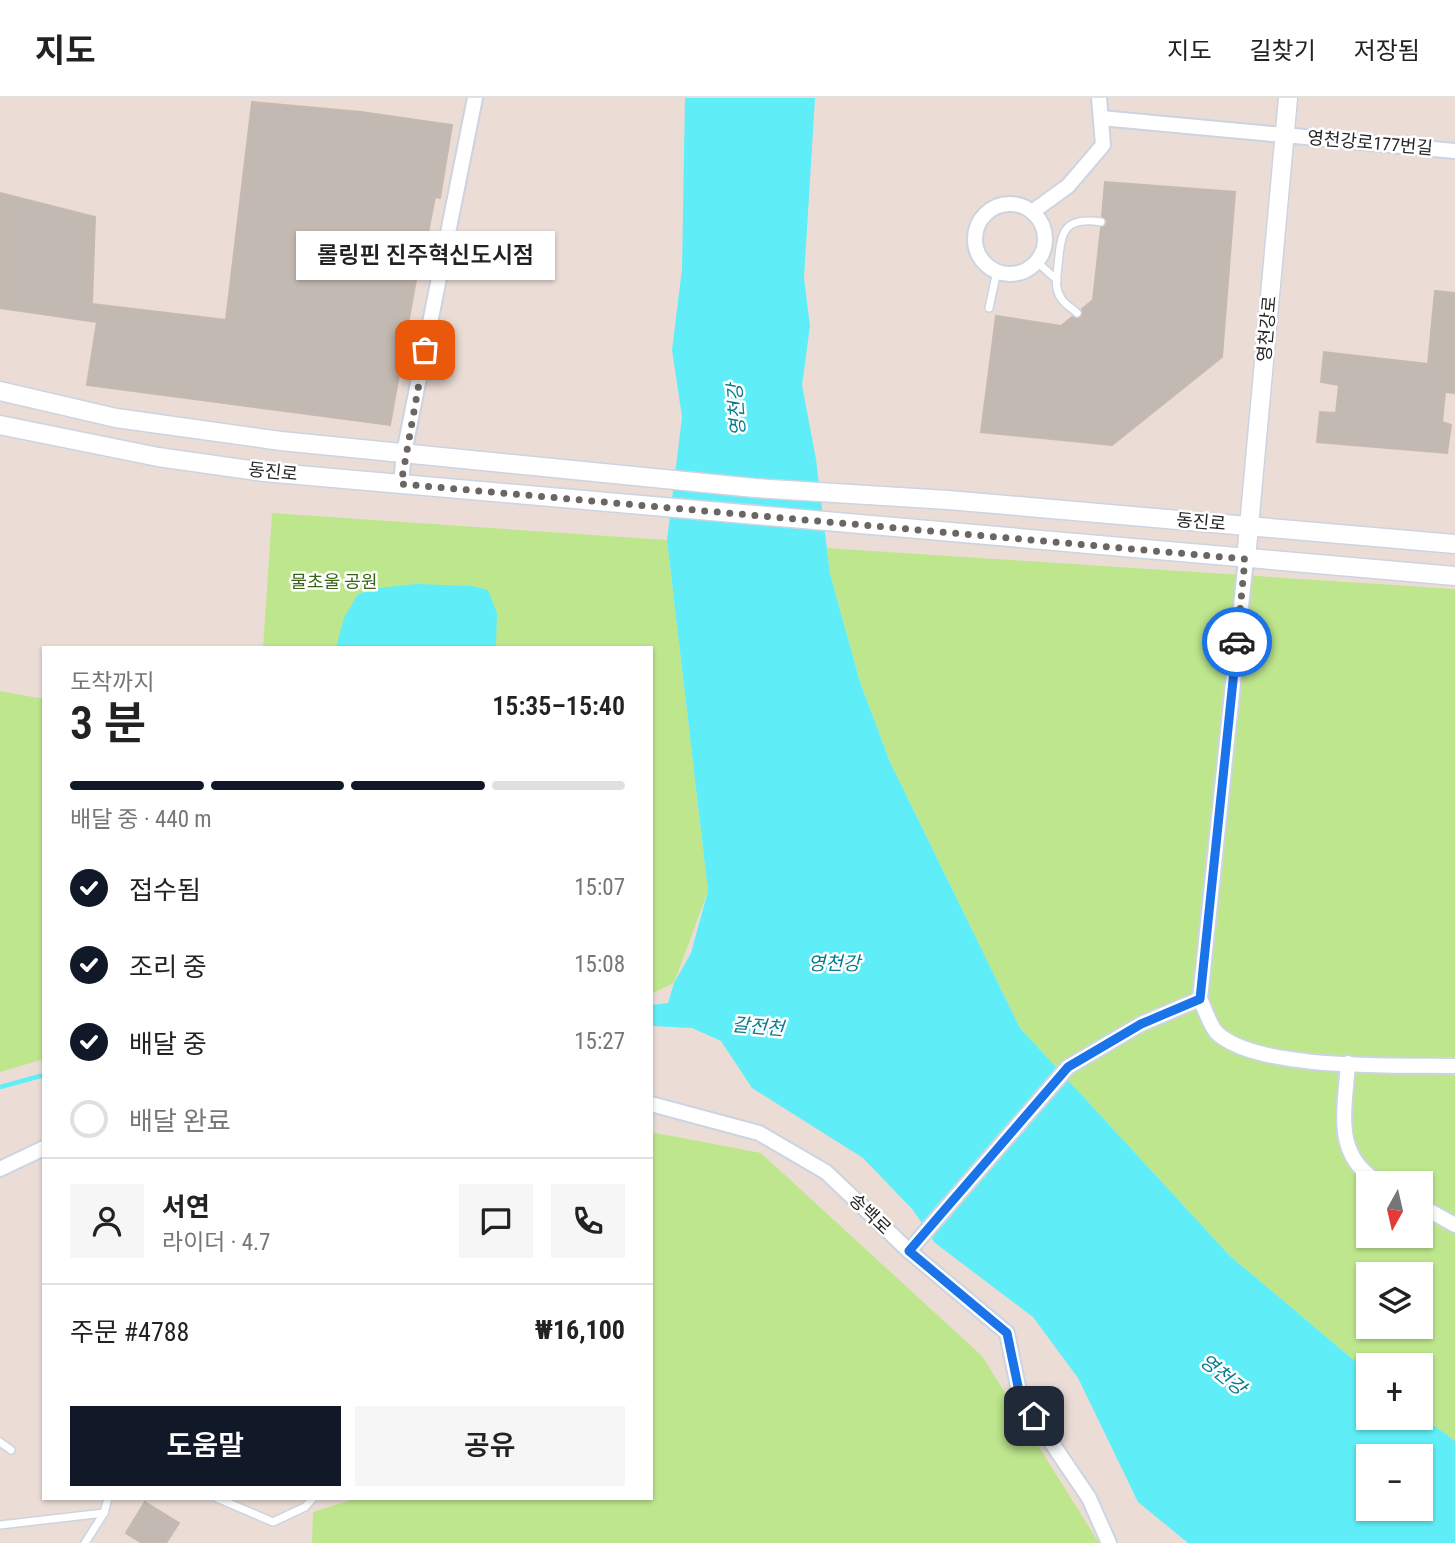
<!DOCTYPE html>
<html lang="ko">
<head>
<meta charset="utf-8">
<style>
	:root { --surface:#fff; --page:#f6f6f6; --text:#222; --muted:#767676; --line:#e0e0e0; --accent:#111827 }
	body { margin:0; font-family:"Roboto Condensed","Noto Sans KR",sans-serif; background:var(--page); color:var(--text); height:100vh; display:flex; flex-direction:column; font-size:26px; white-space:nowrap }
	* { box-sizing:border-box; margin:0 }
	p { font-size:23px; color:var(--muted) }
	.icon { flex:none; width:38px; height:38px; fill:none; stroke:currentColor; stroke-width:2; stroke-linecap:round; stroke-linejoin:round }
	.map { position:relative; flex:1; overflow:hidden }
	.sheet { position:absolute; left:42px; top:548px; width:611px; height:854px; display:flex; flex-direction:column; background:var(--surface); border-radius:0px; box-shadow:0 2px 5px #0004 }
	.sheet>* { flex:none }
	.needle { width:46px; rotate:188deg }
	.fabs { position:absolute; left:1356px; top:1073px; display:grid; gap:14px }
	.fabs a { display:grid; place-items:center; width:77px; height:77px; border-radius:0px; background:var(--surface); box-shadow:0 2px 5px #0004; font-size:35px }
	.pin { position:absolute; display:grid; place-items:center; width:60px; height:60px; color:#fff; margin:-30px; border-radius:14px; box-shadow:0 4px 10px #0006 }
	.courier { position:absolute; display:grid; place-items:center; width:70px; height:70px; margin:-35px; border:5px solid #1a73e8; border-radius:50%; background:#fff; color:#222; box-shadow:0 2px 9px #0007 }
	.bubble { position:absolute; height:49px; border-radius:0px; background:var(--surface); box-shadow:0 2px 5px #0004; font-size:23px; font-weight:600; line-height:49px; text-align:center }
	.overview em { font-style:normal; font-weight:600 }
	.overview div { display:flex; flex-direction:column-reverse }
	.overview { display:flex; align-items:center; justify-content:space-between; height:119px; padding:0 28px }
	h1 { font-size:46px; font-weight:600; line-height:52px }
	.bar { display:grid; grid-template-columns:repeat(4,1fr); gap:10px 7px; align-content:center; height:84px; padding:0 28px }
	.bar i { height:9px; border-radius:5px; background:var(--line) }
	.bar .selected { background:var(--accent) }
	.bar p { grid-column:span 4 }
	.line { display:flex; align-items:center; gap:18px; padding:0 28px; border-top:2px solid var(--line) }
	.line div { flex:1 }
	.round { display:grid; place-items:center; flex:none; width:74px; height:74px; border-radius:0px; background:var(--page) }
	ol { padding:0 28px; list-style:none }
	li { display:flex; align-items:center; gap:21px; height:77px }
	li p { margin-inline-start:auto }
	li .icon { padding:7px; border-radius:50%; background:var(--accent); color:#fff; stroke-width:4 }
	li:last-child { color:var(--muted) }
	li i { width:38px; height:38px; border:4px solid var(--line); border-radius:50% }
	.button { display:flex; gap:14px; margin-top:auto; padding:14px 28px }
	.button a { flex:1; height:80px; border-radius:0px; background:var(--accent); color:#fff; font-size:28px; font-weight:600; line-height:80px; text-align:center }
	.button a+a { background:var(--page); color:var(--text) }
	header { display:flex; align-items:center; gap:42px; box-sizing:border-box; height:98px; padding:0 35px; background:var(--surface); border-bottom:2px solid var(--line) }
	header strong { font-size:33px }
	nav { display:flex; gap:38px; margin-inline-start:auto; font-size:24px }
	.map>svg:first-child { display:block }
</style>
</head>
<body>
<header>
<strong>지도</strong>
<nav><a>지도</a><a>길찾기</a><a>저장됨</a></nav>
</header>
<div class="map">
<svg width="1455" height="1445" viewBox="0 0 1455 1445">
	<rect width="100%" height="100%" fill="#ebddd6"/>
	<g fill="#bee78d" fill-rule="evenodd">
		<path d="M272,415L667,442L708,793L674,885L651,896V550H263Z"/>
		<path d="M827,450L1455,491V1343L1421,1318V1267H1368V1274L1230,1158L1020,930L890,664L860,584L830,476ZM1368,1085H1421V1138H1368ZM1368,1176H1421V1228H1368Z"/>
		<path d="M0,593L44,601V961L0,974Z"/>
		<path d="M651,1034L761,1055L982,1258L1099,1445H312L313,1414L357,1400H651Z"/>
	</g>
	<g fill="#5feef7" fill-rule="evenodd">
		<path d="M685,0H815L804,180L810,228L802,287L816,361L830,476L860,584L890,664L1020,930L1230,1158L1368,1274V1320L1421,1318L1455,1343V1445H1188L1138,1404L1078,1280L1033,1219L935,1145L913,1112L863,1060L752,990L721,943L692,930L651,928V907L668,905L674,885L691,855L708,793L667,442L682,319L672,252L682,171ZM1368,1358H1421V1410H1368Z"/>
		<path d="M416,486L472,488L488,492L497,515L496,549H336L344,520L358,496L378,490Z"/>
	</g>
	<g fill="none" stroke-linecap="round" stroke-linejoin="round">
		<path stroke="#5feef7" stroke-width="4.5" d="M0,989L44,977"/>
	</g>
	<g fill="#c2b9b2" stroke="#c6b9b0" stroke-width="2">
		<path d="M252,4L361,14L452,27L440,100L435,99L423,160L420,159L390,327L87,287L97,224L0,210V95L95,119L92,206L226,222Z"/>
		<path d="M1105,84L1235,94L1222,259L1112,347L981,334L996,218L1061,228L1072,219L1081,220L1082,211L1093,202L1101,130L1107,125L1102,118Z"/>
		<path d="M1435,193L1455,195V295L1445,294L1442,324L1451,327L1447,355L1317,344L1320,314L1336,315L1339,287L1321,284L1324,254L1428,266Z"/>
		<path d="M145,1404L179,1425L166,1445H142L126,1435Z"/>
	</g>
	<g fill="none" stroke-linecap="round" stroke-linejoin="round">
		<defs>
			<g id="service">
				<path d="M1037,164L1057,182"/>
				<path d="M989,210L997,173"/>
				<path d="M1077,215C1072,210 1064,206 1061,200C1054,190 1057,179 1058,168C1061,134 1063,118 1101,124"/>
				<path d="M0,1344L11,1352"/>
				<path d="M217,1400L273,1424L305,1409L313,1400"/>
				<path d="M0,1427L104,1415"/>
				<path d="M85,1445L104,1415L108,1400"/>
			</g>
			<g id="minor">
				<path d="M1101,20L1455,53"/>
				<circle cx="1010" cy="141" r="35"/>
				<path d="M1032,114L1068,88L1103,47L1099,0"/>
				<path d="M401,386L404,355L475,0"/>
				<path d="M1246,461L1200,901C1205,911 1210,928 1217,935C1258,973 1399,967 1455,968"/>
				<path d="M1348,965C1345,1013 1332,1058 1380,1085"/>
				<path d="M651,1006L759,1035L826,1074L909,1153L1007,1235L1020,1298L1089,1400L1109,1445"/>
				<path d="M0,1071L44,1050"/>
				<path d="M1421,1108L1455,1127"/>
				<path d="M909,1153L1068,969L1141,926L1200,901"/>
			</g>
			<g id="tertiary">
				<path d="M0,293L116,320L281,343L755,390L948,402L1455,446"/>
				<path d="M0,327L158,359L264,374L1455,478"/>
				<path d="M1246,461L1288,0"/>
			</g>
		</defs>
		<use href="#service" stroke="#cbd4e1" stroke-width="10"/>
		<use href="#minor" stroke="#cbd4e1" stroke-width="18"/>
		<use href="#tertiary" stroke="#cbd4e1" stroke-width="21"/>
		<use href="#service" stroke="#fff" stroke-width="7"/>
		<use href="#minor" stroke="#fff" stroke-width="14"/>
		<use href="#tertiary" stroke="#fff" stroke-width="18"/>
	</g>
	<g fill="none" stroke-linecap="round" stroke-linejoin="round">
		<path stroke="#6b6664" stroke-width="7" stroke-dasharray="0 12.6" d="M425,252L401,386L1245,461L1237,544"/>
		<path stroke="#1a73e8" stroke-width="9" d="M1034,1318L1020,1298L1007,1235L909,1153L1068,969L1141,926L1200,901L1237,544"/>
	</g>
	<g text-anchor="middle" stroke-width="5" stroke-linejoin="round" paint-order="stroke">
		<g font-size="18" fill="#262626" stroke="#fff">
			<text transform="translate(1370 45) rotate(5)" y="6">영천강로177번길</text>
			<text transform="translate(1267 231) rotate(-85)" y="6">영천강로</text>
			<text transform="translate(273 374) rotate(6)" y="6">동진로</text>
			<text transform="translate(1201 424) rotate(5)" y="6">동진로</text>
			<text transform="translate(870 1116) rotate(44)" y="6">송백로</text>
		</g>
		<g font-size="18" fill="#366613" stroke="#fff">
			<text x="334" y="490">물초울 공원</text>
		</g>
		<g font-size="19" font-style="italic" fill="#047d90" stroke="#fff">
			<text transform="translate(736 312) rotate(-94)" y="7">영천강</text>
			<text x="834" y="872">영천강</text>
			<text transform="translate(758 928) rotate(5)" y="7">갈전천</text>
			<text transform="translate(1223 1276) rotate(39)" y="7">영천강</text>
		</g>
	</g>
</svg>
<div class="fabs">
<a><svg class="needle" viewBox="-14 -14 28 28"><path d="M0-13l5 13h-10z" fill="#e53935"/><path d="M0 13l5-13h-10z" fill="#767676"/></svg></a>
<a><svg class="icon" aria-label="layers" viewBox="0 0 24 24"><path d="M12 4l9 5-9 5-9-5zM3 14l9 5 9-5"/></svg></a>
<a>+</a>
<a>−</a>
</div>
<div class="pin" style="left:425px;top:252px;background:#ea580c"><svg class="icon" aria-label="bag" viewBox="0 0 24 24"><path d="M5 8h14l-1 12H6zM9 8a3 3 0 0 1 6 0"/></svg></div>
<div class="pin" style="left:1034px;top:1318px;background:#1f2937"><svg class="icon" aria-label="home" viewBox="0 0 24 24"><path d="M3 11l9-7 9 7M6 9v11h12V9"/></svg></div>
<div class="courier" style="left:1237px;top:544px"><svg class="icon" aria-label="car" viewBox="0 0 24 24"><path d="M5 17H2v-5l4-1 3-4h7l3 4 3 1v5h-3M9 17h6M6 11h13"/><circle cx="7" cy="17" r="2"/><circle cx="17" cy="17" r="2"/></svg></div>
<div class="bubble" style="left:296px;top:133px;width:259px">롤링핀 진주혁신도시점</div>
<section class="sheet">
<div class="overview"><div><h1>3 분</h1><p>도착까지</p></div><em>15:35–15:40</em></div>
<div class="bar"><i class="selected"></i><i class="selected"></i><i class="selected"></i><i></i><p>배달 중 · 440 m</p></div>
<ol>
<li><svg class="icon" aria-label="check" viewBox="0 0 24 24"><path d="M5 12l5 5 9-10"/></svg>접수됨<p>15:07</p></li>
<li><svg class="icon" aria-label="check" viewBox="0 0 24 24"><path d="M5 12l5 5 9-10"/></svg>조리 중<p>15:08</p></li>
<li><svg class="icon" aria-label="check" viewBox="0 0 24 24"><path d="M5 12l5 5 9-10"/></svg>배달 중<p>15:27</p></li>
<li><i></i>배달 완료</li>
</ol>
<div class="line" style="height:126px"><a class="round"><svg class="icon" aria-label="person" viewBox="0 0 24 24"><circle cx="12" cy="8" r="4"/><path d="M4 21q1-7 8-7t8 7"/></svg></a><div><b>서연</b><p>라이더 · 4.7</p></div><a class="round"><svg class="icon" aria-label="chat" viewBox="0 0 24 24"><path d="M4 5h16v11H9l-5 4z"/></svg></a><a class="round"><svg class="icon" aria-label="phone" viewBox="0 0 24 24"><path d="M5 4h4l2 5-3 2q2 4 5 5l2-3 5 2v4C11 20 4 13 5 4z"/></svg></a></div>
<div class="line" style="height:91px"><div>주문 #4788</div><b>₩16,100</b></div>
<div class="button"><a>도움말</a><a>공유</a></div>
</section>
</div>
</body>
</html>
